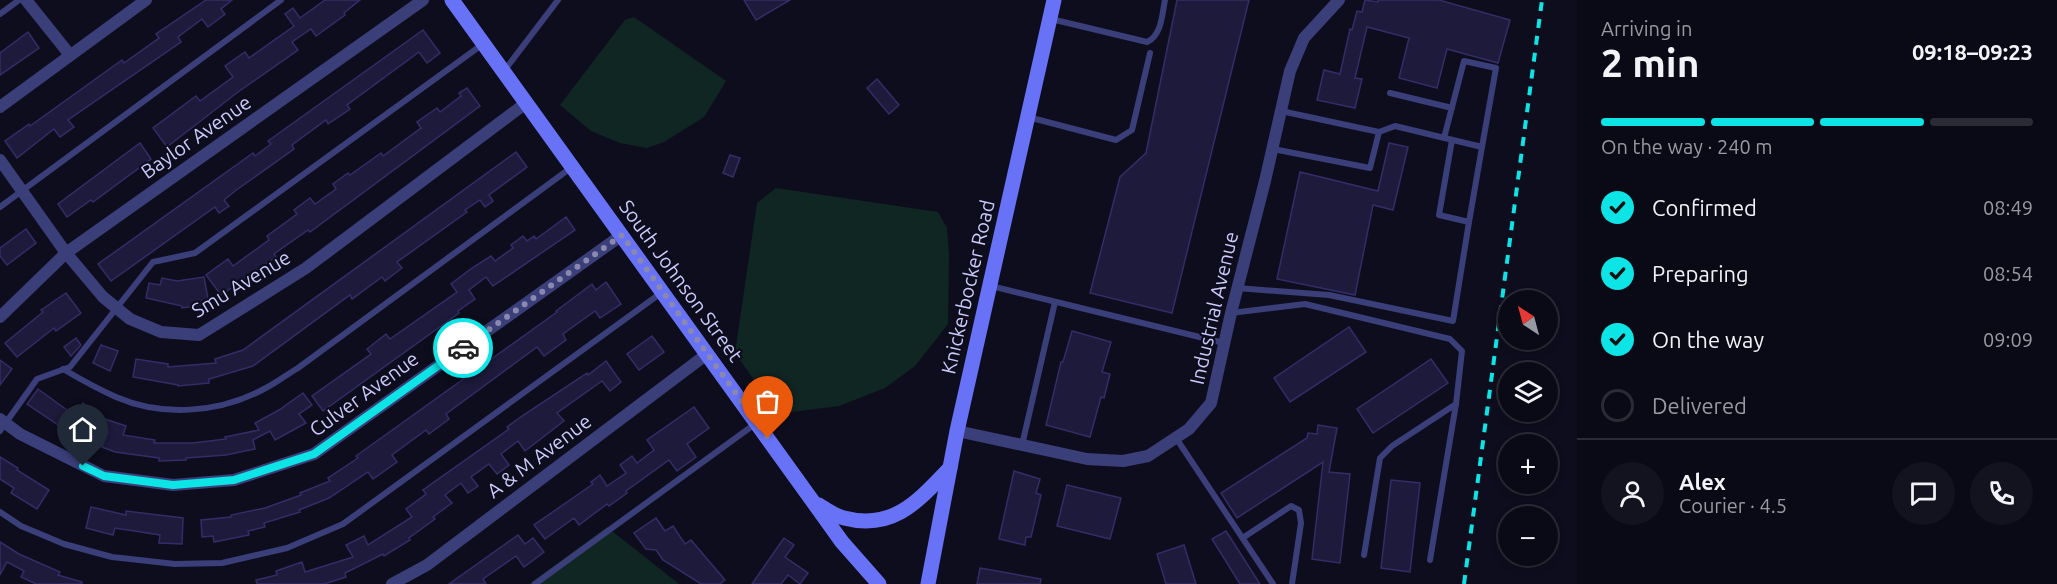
<!DOCTYPE html>
<html lang="en">
<head>
<meta charset="utf-8">
<style>
	:root { --surface:#0a0a16; --page:#13131f; --text:#f1f3f6; --muted:#999aa1; --line:#2a2b35; --accent:#0de4e6 }
	body { margin:0; font-family:Ubuntu,sans-serif; background:var(--page); color:var(--text); height:100vh; display:flex; flex-direction:column; font-size:22px; white-space:nowrap }
	* { box-sizing:border-box; margin:0 }
	p { font-size:20px; color:var(--muted) }
	.icon { flex:none; width:33px; height:33px; fill:none; stroke:currentColor; stroke-width:2; stroke-linecap:round; stroke-linejoin:round }
	.map { position:relative; flex:1; overflow:hidden }
	.side { display:flex; flex-direction:column; background:var(--surface); width:480px }
	.side>* { flex:none }
	.needle { width:39px; rotate:324deg }
	.tools { position:absolute; left:1498px; top:290px; display:grid; gap:12px }
	.tools a { display:grid; place-items:center; width:60px; height:60px; border-radius:50%; background:var(--surface); box-shadow:0 3px 9px #0003,0 0 0 2px var(--line); font-size:30px }
	.pin { position:absolute; display:grid; place-items:center; width:51px; height:51px; color:#fff; margin:-62px -26px; border-radius:50% 50% 50% 0; rotate:-45deg; box-shadow:0 0 6px #0007 }
	.pin .icon { rotate:45deg }
	.courier { position:absolute; display:grid; place-items:center; width:60px; height:60px; margin:-30px; border:4px solid #0de4e6; border-radius:50%; background:#fff; color:#222; box-shadow:0 2px 8px #0007 }
	.summary em { font-style:normal; font-weight:600 }
	.summary div { display:flex; flex-direction:column-reverse }
	.summary { display:flex; align-items:center; justify-content:space-between; height:102px; padding:0 24px }
	h1 { font-size:39px; font-weight:600; line-height:45px }
	.bar { display:grid; grid-template-columns:repeat(4,1fr); gap:9px 6px; align-content:center; height:72px; padding:0 24px }
	.bar i { height:8px; border-radius:4px; background:var(--line) }
	.bar .selected { background:var(--accent) }
	.bar p { grid-column:span 4 }
	.line { display:flex; align-items:center; gap:15px; padding:0 24px; border-top:2px solid var(--line) }
	.line div { flex:1 }
	.round { display:grid; place-items:center; flex:none; width:63px; height:63px; border-radius:32px; background:var(--page) }
	ol { padding:0 24px; list-style:none }
	li { display:flex; align-items:center; gap:18px; height:66px }
	li p { margin-inline-start:auto }
	li .icon { padding:6px; border-radius:50%; background:var(--accent); color:#111; stroke-width:4 }
	li:last-child { color:var(--muted) }
	li i { width:33px; height:33px; border:3px solid var(--line); border-radius:50% }
	main { display:flex; flex:1; min-height:0 }
	.map>svg:first-child { display:block }
</style>
</head>
<body>
<main>
<div class="map">
<svg width="1577" height="584" viewBox="0 0 1577 584">
	<rect width="100%" height="100%" fill="#0e0d1d"/>
	<g fill="#102623">
		<path d="M634,17L726,81L704,117L664,142L647,148L620,143L591,131L560,105L625,20Z"/>
		<path d="M776,188L938,212L947,228L949,255L948,324L915,366L885,388L839,406L791,412L781,410L769,401L735,353L757,203Z"/>
		<path d="M607,527L679,584H529Z"/>
	</g>
	<g fill="#1e1a3c" stroke="#332d67" stroke-width="1.5">
		<path d="M206,0H232L221,9L225,14L208,27L202,19L178,37L181,42L68,120L74,127L60,137L54,129L17,158L5,141L29,124L30,126L122,60L124,63L159,38L156,34Z"/>
		<path d="M325,0H360L344,13L345,15L316,36L311,29L292,42L298,50L238,92L167,147L153,128L196,96L200,101L233,77L225,66L245,52L249,58L294,26L285,14L293,8L300,18Z"/>
		<path d="M744,0H790L756,20Z"/>
		<path d="M1177,0H1249L1172,313L1090,293L1120,177L1146,153Z"/>
		<path d="M1365,0L1378,2V0H1439L1510,20L1498,63L1447,49L1437,88L1399,78L1409,38L1367,27L1355,78L1362,79L1355,108L1317,100L1324,70L1340,74L1350,29L1352,30L1357,11L1362,12Z"/>
		<path d="M423,30L440,53L427,63L419,52L347,105L350,109L328,124L326,120L292,145L294,149L235,191L224,200L229,206L219,213L215,207L111,281L98,264L253,153L255,156L271,144L268,141Z"/>
		<path d="M28,32L39,48L0,75V53Z"/>
		<path d="M877,79L899,105L889,114L867,88Z"/>
		<path d="M467,88L480,106L310,232L308,230L274,254L276,257L221,295L206,275L228,259L233,266L269,240L267,236L297,214L294,210L310,198L315,204L336,189L333,184L348,173L350,175L381,153L383,156L421,128L417,122L437,108L440,112L461,96L459,93Z"/>
		<path d="M140,143L151,159L93,202L91,200L67,217L58,204Z"/>
		<path d="M1389,143L1408,147L1393,210L1373,205L1355,295L1277,279L1300,172L1378,191Z"/>
		<path d="M516,152L527,167L489,195L493,201L485,207L480,200L465,210L467,212L397,262L402,268L385,281L382,277L352,299L350,295L253,366L209,379V383L178,386V385L133,377L136,359L168,364V367L216,363L215,359L243,350Z"/>
		<path d="M730,155L740,158L733,177L723,173Z"/>
		<path d="M566,217L575,230L493,286L486,277L469,290L475,299L458,311L459,313L323,411L312,396L371,354L367,349L386,334L390,339L457,292L451,284L472,268L491,256L495,261L513,248L511,245L523,236L527,241L534,236L536,239Z"/>
		<path d="M26,229L36,243L7,265L0,256V248Z"/>
		<path d="M204,277L209,304L182,308V306L146,298L149,283L160,285L162,278L177,281Z"/>
		<path d="M606,282L621,304L600,318L595,311L563,334L566,340L544,356L537,347L446,414L449,419L429,434L426,430L392,455L397,462L373,479L368,472L329,498L299,510L300,512L264,523L265,527L248,531L249,535L214,542L213,536L202,537L201,520L231,517V515L265,508L301,495L300,493L330,481L328,478L358,458L356,456L557,312L556,311L592,284L596,290Z"/>
		<path d="M66,293L81,313L56,331L54,328L17,357L5,343L43,312L41,310Z"/>
		<path d="M1349,327L1366,352L1290,402L1274,378Z"/>
		<path d="M1072,331L1111,342L1102,372L1110,374L1104,398L1101,397L1090,437L1046,425L1061,362H1063Z"/>
		<path d="M652,336L664,352L639,370L627,354Z"/>
		<path d="M76,338L81,345L71,356L64,347Z"/>
		<path d="M101,345L118,351L110,371L93,363Z"/>
		<path d="M1431,359L1448,383L1373,433L1357,409Z"/>
		<path d="M0,360L12,369L0,385Z"/>
		<path d="M606,361L621,382L610,391L602,381L557,413L564,421L525,451L518,441L501,454L509,465L497,474L489,464L471,477L478,486L468,493L461,483L445,495L452,503L433,517L435,519L409,538L410,540L384,556L383,554L345,573L346,577L324,584H257L256,580L277,575L276,571L302,562L305,572L353,557L346,545L364,536L368,545L412,517L406,509L426,494L423,490L509,429L507,427L522,416L587,373L588,375Z"/>
		<path d="M38,389L74,415L83,403L95,412L93,415L126,426L123,435L155,440L154,443H193L226,439L225,437L259,430L255,423L279,410L303,393L312,405L299,414L306,423L275,440L270,431L253,440L255,449L226,455L186,458V460L159,461V458L115,452L102,447L108,432L92,426L82,441L27,404Z"/>
		<path d="M694,407L709,428L687,444L696,457L677,471L669,460L626,491L627,493L609,506L607,504L579,525L574,518L545,539L534,525L593,484L591,482L600,475L607,486L626,473L620,465L632,456L637,463L654,450L647,440Z"/>
		<path d="M1318,425L1337,428L1329,472L1350,474L1340,563L1312,559L1323,462L1237,518L1221,493L1307,438L1308,433L1317,434Z"/>
		<path d="M0,457L18,468L17,470L49,490L37,509L11,493L14,488L0,479Z"/>
		<path d="M1014,471L1040,479L1036,493L1041,495L1031,537H1026L1025,545L999,539Z"/>
		<path d="M1391,480L1420,483L1410,572L1381,568Z"/>
		<path d="M1067,485L1121,498L1110,539L1057,526Z"/>
		<path d="M91,507L126,515V511L183,518L182,544L159,543L160,535L115,528L113,535L86,528Z"/>
		<path d="M656,518L665,531L673,526L685,544L691,540L725,580L720,584H701L663,560L656,550L646,549L634,533Z"/>
		<path d="M1226,531L1260,584H1240L1212,539Z"/>
		<path d="M518,535L525,544L533,538L544,552L524,567L516,556L483,579L486,584H449Z"/>
		<path d="M784,538L794,545L785,557L808,573L800,584L788,575L781,584H752Z"/>
		<path d="M0,542L19,554L60,572L58,575L82,582V584H36L21,577L24,571L7,562L0,575Z"/>
		<path d="M1184,545L1196,584H1166L1157,554Z"/>
		<path d="M980,568L1041,579L1040,584H977Z"/>
	</g>
	<g fill="none" stroke-linecap="round" stroke-linejoin="round">
		<g stroke="#3a3e79" stroke-width="6">
			<path d="M0,14L19,0"/>
			<path d="M1051,19L1147,42C1162,35 1162,14 1165,0"/>
			<path d="M504,71L558,0"/>
			<path d="M1390,93L1452,108"/>
			<path d="M1028,117L1116,140L1132,130L1150,53"/>
			<path d="M1379,132L1395,126L1482,147L1496,68L1464,61L1444,138"/>
			<path d="M1452,140L1439,215L1469,222L1482,147"/>
			<path d="M1273,149L1370,168L1379,132L1281,111"/>
			<path d="M0,207L281,0"/>
			<path d="M991,286L1224,343"/>
			<path d="M1237,288L1329,295L1453,321L1469,222"/>
			<path d="M1231,313L1305,304L1450,339L1462,351L1456,404L1430,560"/>
			<path d="M63,369C80,379 98,389 116,397C162,417 218,413 262,390C275,384 286,375 298,368L572,167"/>
			<path d="M0,431L37,379L70,367L153,262L195,253L483,44"/>
			<path d="M1176,438L1273,584"/>
			<path d="M1022,445L1055,302"/>
			<path d="M0,512L21,526L64,544L112,557L175,564L222,563L287,548L343,524L661,293"/>
			<path d="M1244,537L1291,506L1299,510L1301,523L1292,584"/>
			<path d="M1364,555L1380,458L1392,446L1456,404"/>
			<path d="M535,584L755,424"/>
		</g>
		<g stroke="#3a3e79" stroke-width="12">
			<path d="M26,0L70,55"/>
			<path d="M0,107L146,0"/>
			<path d="M0,160L66,253L103,297L130,319L161,332L199,335L306,268L526,103"/>
			<path d="M0,317L66,253L423,0"/>
			<path d="M0,419L20,434L104,476L173,485L234,480L314,454L622,235"/>
			<path d="M957,431L1087,459L1123,461L1148,456L1189,429L1211,403L1231,313L1265,181L1290,71L1304,38L1339,0"/>
			<path d="M392,584L427,565L707,354"/>
		</g>
		<g stroke="#6872f6" stroke-width="15">
			<path d="M452,0L842,542L879,584"/>
			<path d="M819,505C827,510 835,516 844,518C894,531 919,500 950,468"/>
			<path d="M928,584L957,431L1054,0"/>
		</g>
		<path stroke="#0de4e6" stroke-width="4" stroke-dasharray="9 8" stroke-linecap="butt" d="M1464,584L1542,0"/>
	</g>
	<g fill="none" stroke-linecap="round" stroke-linejoin="round">
		<path stroke="#8a88ae" stroke-width="6" stroke-dasharray="0 10.8" d="M463,348L622,235L768,438"/>
		<path stroke="#0de4e6" stroke-width="8" d="M83,466L104,476L173,485L234,480L314,454L463,348"/>
	</g>
	<g text-anchor="middle" stroke-width="4.5" stroke-linejoin="round" paint-order="stroke">
		<g font-size="20" fill="#cccbfc" stroke="#0e0d1d">
			<text transform="translate(196 137) rotate(-35)" y="7">Baylor Avenue</text>
			<text transform="translate(681 281) rotate(54)" y="7">South Johnson Street</text>
			<text transform="translate(241 284) rotate(-31)" y="7">Smu Avenue</text>
			<text transform="translate(968 287) rotate(-77)" y="7">Knickerbocker Road</text>
			<text transform="translate(1214 308) rotate(-77)" y="7">Industrial Avenue</text>
			<text transform="translate(364 394) rotate(-36)" y="7">Culver Avenue</text>
			<text transform="translate(539 456) rotate(-37)" y="7">A &amp; M Avenue</text>
		</g>
	</g>
</svg>
<div class="tools">
<a><svg class="needle" viewBox="-14 -14 28 28"><path d="M0-13l5 13h-10z" fill="#e53935"/><path d="M0 13l5-13h-10z" fill="#999aa1"/></svg></a>
<a><svg class="icon" aria-label="layers" viewBox="0 0 24 24"><path d="M12 4l9 5-9 5-9-5zM3 14l9 5 9-5"/></svg></a>
<a>+</a>
<a>−</a>
</div>
<div class="pin" style="left:768px;top:438px;background:#ea580c"><svg class="icon" aria-label="bag" viewBox="0 0 24 24"><path d="M5 8h14l-1 12H6zM9 8a3 3 0 0 1 6 0"/></svg></div>
<div class="pin" style="left:83px;top:466px;background:#1f2937"><svg class="icon" aria-label="home" viewBox="0 0 24 24"><path d="M3 11l9-7 9 7M6 9v11h12V9"/></svg></div>
<div class="courier" style="left:463px;top:348px"><svg class="icon" aria-label="car" viewBox="0 0 24 24"><path d="M5 17H2v-5l4-1 3-4h7l3 4 3 1v5h-3M9 17h6M6 11h13"/><circle cx="7" cy="17" r="2"/><circle cx="17" cy="17" r="2"/></svg></div>
</div>
<section class="side">
<div class="summary"><div><h1>2 min</h1><p>Arriving in</p></div><em>09:18–09:23</em></div>
<div class="bar"><i class="selected"></i><i class="selected"></i><i class="selected"></i><i></i><p>On the way · 240 m</p></div>
<ol>
<li><svg class="icon" aria-label="check" viewBox="0 0 24 24"><path d="M5 12l5 5 9-10"/></svg>Confirmed<p>08:49</p></li>
<li><svg class="icon" aria-label="check" viewBox="0 0 24 24"><path d="M5 12l5 5 9-10"/></svg>Preparing<p>08:54</p></li>
<li><svg class="icon" aria-label="check" viewBox="0 0 24 24"><path d="M5 12l5 5 9-10"/></svg>On the way<p>09:09</p></li>
<li><i></i>Delivered</li>
</ol>
<div class="line" style="height:108px"><a class="round"><svg class="icon" aria-label="person" viewBox="0 0 24 24"><circle cx="12" cy="8" r="4"/><path d="M4 21q1-7 8-7t8 7"/></svg></a><div><b>Alex</b><p>Courier · 4.5</p></div><a class="round"><svg class="icon" aria-label="chat" viewBox="0 0 24 24"><path d="M4 5h16v11H9l-5 4z"/></svg></a><a class="round"><svg class="icon" aria-label="phone" viewBox="0 0 24 24"><path d="M5 4h4l2 5-3 2q2 4 5 5l2-3 5 2v4C11 20 4 13 5 4z"/></svg></a></div>
</section>
</main>
</body>
</html>
